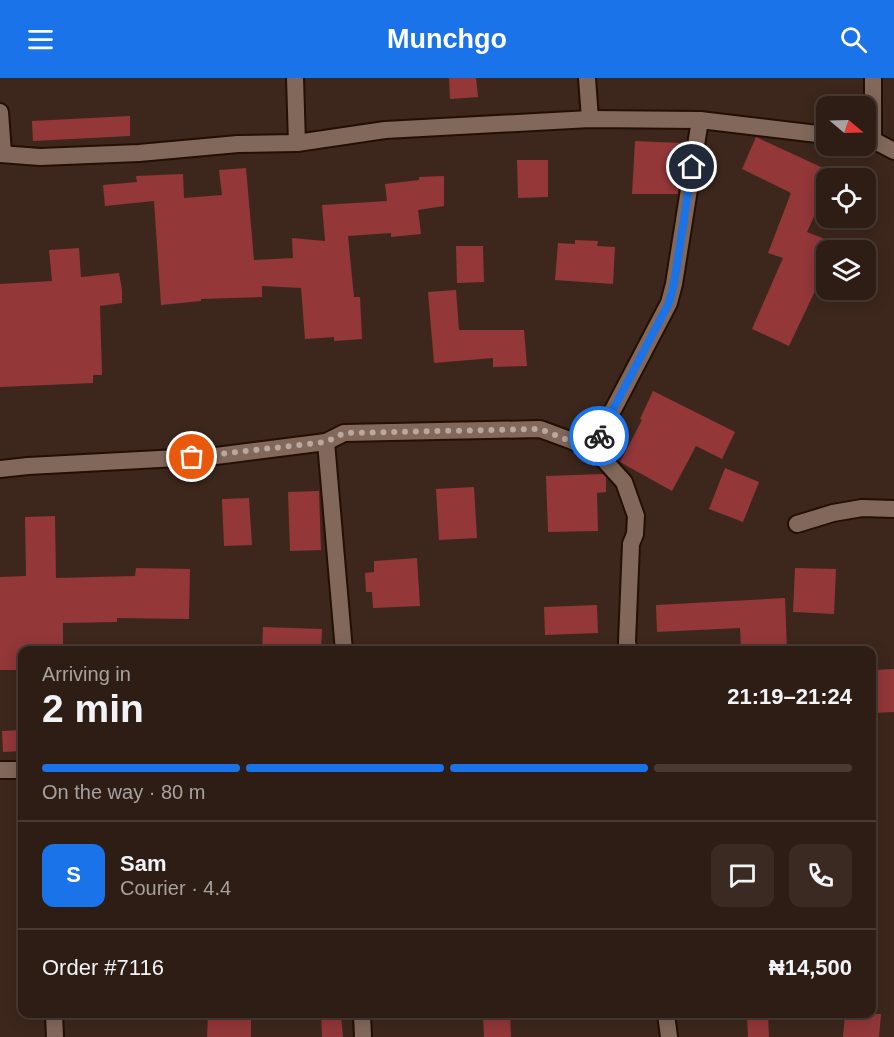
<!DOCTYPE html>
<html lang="en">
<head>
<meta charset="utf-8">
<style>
	:root { --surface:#2e1d15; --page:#3a2a22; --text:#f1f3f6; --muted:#a7a2a0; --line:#493b34; --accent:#1a73e8 }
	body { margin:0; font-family:Arial,sans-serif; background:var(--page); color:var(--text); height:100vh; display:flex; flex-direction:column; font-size:22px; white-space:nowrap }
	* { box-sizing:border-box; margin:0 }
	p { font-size:20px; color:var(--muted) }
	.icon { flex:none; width:33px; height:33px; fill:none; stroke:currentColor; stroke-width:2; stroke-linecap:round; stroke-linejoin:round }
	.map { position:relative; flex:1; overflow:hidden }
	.details { position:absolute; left:18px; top:568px; width:858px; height:372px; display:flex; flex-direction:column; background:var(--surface); border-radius:12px; box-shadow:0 3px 15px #0003,0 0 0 2px var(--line) }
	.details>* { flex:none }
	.needle { width:39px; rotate:109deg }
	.buttons { position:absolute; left:816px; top:18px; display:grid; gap:12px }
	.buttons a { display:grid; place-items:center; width:60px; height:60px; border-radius:12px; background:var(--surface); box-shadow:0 3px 15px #0003,0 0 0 2px var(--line); font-size:30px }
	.pin { position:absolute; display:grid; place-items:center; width:51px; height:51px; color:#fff; margin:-26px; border:3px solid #fff; border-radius:50%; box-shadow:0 2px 6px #0007 }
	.courier { position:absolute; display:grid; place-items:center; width:60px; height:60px; margin:-30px; border:4px solid #1a73e8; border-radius:50%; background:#fff; color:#222; box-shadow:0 2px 8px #0007 }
	.overview em { font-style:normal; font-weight:600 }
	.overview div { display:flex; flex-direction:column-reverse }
	.overview { display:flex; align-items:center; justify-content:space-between; height:102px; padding:0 24px }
	h1 { font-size:39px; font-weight:600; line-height:45px }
	.bar { display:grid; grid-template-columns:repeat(4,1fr); gap:9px 6px; align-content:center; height:72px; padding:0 24px }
	.bar i { height:8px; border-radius:4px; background:var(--line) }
	.bar .active { background:var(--accent) }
	.bar p { grid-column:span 4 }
	.line { display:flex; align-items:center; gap:15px; padding:0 24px; border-top:2px solid var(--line) }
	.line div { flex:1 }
	.round { display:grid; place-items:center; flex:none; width:63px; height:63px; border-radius:12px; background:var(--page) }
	header { display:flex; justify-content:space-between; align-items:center; height:78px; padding:0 24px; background:var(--accent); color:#fff; font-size:27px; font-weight:600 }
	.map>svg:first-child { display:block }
</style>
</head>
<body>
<header><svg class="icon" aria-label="menu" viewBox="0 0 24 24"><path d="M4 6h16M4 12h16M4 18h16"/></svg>Munchgo<svg class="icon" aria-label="search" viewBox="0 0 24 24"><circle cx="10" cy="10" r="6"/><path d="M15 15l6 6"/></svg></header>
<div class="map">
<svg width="894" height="959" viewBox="0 0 894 959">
	<rect width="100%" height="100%" fill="#3d271c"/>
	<g fill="#933739">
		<path d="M449,0H476L478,19L450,21Z"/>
		<path d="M130,38V58L33,63L32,43Z"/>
		<path d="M756,59L834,95L831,100H826V111L807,154L835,165L832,172H826V187L823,196L789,268L752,251L783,180L768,175L791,115L742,91Z"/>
		<path d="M635,63L680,65L678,116H632Z"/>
		<path d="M517,82H548V119L518,120Z"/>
		<path d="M246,90L254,182L293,180L292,160L325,163L322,127L387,123L385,106L419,102V99L444,98V128L418,132L421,156L391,159V155L348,158L354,219H360L362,261L334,263V259L305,261L301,210L262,208V219L201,221V223L161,227L154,123L105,128L103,107L137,104L136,98L183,96L184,120L222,117L219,92Z"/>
		<path d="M575,162L598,163L597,168L615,169L613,206L555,202L558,165L575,166Z"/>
		<path d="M456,168H483L484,204L457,205Z"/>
		<path d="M79,170L81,199L119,195L122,212V225L100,228L102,297H93V305L0,309V206L52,203L49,172Z"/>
		<path d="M456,212L459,252H524L527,288L493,289V280L434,285L428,214Z"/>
		<path d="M653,313L735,354L722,381L696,368L672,413L620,384L642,342L640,341Z"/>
		<path d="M725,390L759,404L743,444L709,431Z"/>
		<path d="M603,396L606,399V414L597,415L598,453L548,454L546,398Z"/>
		<path d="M474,409L477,460L439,462L436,411Z"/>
		<path d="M319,413L321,472L290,473L288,414Z"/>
		<path d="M249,420L252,467L224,468L222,421Z"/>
		<path d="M55,438L56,500L135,498L136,490L190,491L189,541L117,540V544L63,545V573H22V592H0V499L26,498L25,439Z"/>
		<path d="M417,480L420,528L373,530L372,514H366L365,495L374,494V483Z"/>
		<path d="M795,490L836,491L834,536L793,534Z"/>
		<path d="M785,520L787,573H741L740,550L657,554L656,527Z"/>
		<path d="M597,527L598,555L545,557L544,529Z"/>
		<path d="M263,549L322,551L321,573H262Z"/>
		<path d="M894,591V634L872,635V592Z"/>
		<path d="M22,652V673L3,674L2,653Z"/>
		<path d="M208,936H251V959H207Z"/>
		<path d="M321,936H341L343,959H322Z"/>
		<path d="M483,936H510L511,959H484Z"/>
		<path d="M768,936L769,959H748L747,937Z"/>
		<path d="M845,936H881L879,959H843Z"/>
	</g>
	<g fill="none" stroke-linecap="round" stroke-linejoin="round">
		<defs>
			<g id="minor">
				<path d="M295,0L297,65"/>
				<path d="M587,0L590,41"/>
				<path d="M0,34L3,75"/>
				<path d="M866,61L873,62L894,73"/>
				<path d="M873,62V0"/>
				<path d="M0,76L40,79L139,75L238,66L297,65L385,52L590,41L700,42L826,57"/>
				<path d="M326,364L344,573"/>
				<path d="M592,372L669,225L674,206L700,42"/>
				<path d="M0,391L28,388L216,378L326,364L344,355L540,351L570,362L592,372L605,383L624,404L636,438L635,456L631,466L627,564L629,573"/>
				<path d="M797,446L833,435L862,430L894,431"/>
				<path d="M0,692H22"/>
				<path d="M54,936L55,959"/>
				<path d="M362,936L363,959"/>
				<path d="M666,936L669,959"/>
			</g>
		</defs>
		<use href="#minor" stroke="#230f05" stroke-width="20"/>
		<use href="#minor" stroke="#82685b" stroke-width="16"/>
	</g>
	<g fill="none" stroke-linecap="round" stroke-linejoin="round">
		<path stroke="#baa8a0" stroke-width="6" stroke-dasharray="0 10.8" d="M192,379L326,364L344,355L540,351L592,372L599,358"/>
		<path stroke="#1a73e8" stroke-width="8" d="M599,358L669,225L674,206L692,89"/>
	</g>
</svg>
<div class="buttons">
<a><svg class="needle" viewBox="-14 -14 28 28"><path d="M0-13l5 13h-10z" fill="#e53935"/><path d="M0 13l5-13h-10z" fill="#a7a2a0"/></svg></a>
<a><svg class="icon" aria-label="locate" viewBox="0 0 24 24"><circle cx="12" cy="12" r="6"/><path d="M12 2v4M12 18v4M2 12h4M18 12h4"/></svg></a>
<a><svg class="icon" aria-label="layers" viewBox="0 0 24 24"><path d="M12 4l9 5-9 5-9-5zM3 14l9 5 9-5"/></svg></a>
</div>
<div class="pin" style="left:192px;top:379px;background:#ea580c"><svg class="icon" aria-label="bag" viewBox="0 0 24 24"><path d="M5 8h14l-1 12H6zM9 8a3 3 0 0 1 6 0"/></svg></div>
<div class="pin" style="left:692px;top:89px;background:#1f2937"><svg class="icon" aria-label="home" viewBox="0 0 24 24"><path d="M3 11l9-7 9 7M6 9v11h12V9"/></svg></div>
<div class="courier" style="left:599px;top:358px"><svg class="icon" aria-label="bike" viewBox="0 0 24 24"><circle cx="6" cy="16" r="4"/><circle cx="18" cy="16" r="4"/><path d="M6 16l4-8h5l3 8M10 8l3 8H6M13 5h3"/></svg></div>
<section class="details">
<div class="overview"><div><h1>2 min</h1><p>Arriving in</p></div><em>21:19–21:24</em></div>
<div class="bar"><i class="active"></i><i class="active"></i><i class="active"></i><i></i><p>On the way · 80 m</p></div>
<div class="line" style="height:108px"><b class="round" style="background:var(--accent);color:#fff">S</b><div><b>Sam</b><p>Courier · 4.4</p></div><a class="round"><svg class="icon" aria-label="chat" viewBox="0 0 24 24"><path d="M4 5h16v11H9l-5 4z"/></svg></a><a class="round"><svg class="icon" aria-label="phone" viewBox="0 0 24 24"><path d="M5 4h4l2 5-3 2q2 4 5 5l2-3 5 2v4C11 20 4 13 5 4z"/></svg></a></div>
<div class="line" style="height:78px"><div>Order #7116</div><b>₦14,500</b></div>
</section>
</div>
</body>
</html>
